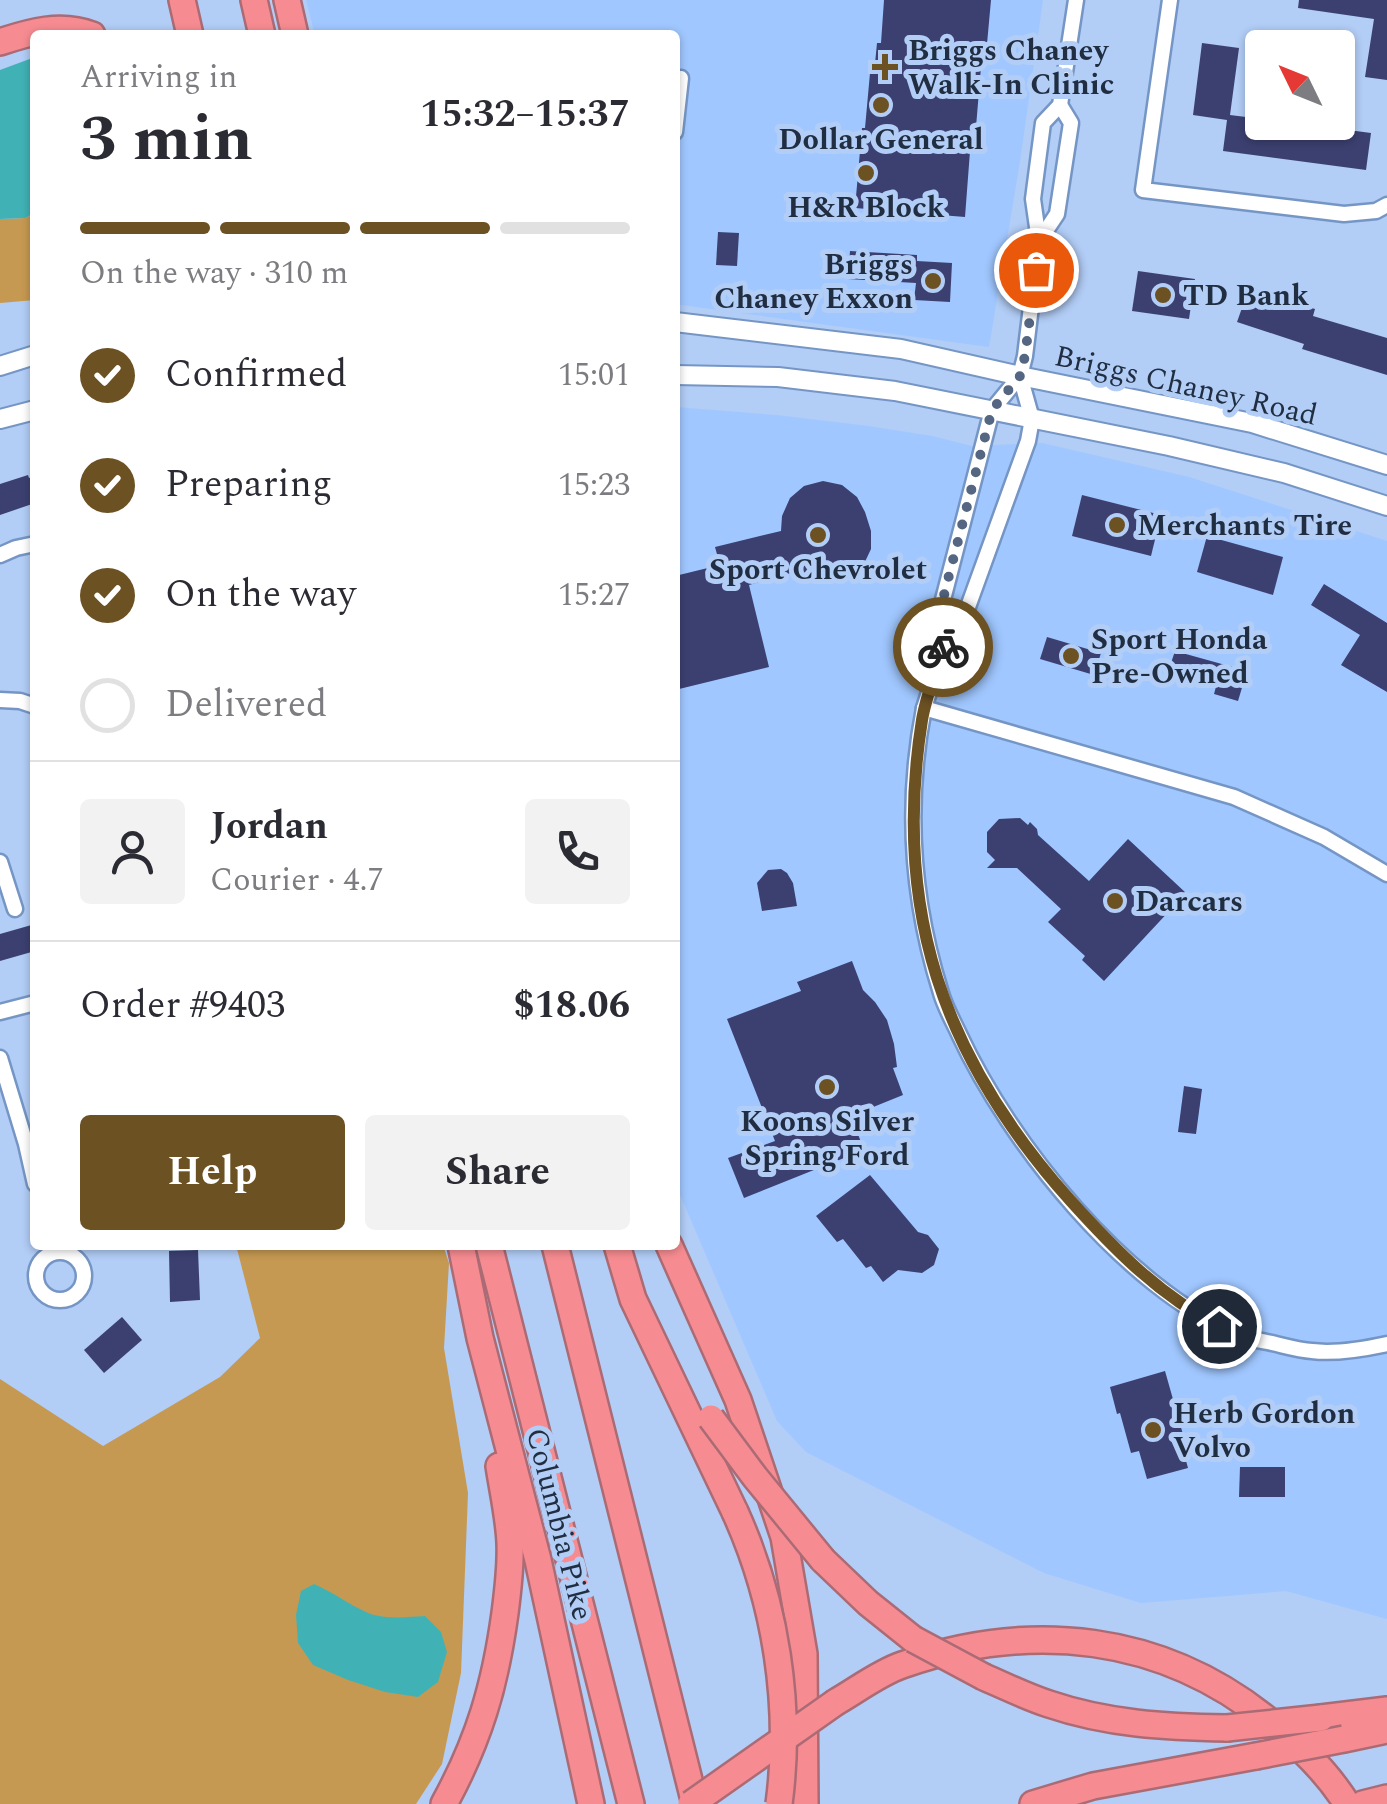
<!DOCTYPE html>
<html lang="en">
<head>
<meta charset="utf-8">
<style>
	:root { --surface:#fff; --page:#f2f2f3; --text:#2b2b33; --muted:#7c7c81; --line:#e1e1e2; --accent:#6c5123 }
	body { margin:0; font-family:Spectral,serif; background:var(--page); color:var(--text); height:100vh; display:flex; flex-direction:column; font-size:38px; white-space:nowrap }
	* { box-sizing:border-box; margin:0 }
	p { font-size:32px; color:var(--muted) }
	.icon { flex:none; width:55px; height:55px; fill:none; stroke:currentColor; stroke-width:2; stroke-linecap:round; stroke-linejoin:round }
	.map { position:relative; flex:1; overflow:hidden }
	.details { position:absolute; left:30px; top:30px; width:650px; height:1220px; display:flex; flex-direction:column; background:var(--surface); border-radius:10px; box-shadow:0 2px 8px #0004 }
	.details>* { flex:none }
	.needle { width:65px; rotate:313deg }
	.buttons { position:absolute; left:1245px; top:30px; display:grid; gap:20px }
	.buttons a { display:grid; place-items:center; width:110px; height:110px; border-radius:10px; background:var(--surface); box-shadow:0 2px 8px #0004; font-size:50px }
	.pin { position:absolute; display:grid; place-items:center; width:85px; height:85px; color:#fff; margin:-42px; border:5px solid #fff; border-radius:50%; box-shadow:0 2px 10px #0007 }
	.courier { position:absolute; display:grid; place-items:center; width:100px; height:100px; margin:-50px; border:8px solid #6c5123; border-radius:50%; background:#fff; color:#222; box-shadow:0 2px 12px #0007 }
	.head em { font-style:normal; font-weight:700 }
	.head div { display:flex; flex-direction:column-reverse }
	.head { display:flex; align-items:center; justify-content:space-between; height:170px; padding:0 50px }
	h1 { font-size:65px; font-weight:700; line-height:75px }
	.bar { display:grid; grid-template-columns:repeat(4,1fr); gap:15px 10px; align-content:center; height:120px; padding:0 50px }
	.bar i { height:12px; border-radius:8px; background:var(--line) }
	.bar .current { background:var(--accent) }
	.bar p { grid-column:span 4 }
	.line { display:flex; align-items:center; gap:25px; padding:0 50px; border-top:2px solid var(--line) }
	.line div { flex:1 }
	.round { display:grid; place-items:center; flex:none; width:105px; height:105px; border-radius:10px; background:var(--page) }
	ol { padding:0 50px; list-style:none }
	li { display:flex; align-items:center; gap:30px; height:110px }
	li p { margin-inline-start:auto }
	li .icon { padding:10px; border-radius:50%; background:var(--accent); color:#fff; stroke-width:4 }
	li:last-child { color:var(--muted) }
	li i { width:55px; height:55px; border:5px solid var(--line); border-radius:50% }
	.cta { display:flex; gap:20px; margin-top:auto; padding:20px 50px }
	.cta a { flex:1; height:115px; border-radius:10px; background:var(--accent); color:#fff; font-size:40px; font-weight:700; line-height:115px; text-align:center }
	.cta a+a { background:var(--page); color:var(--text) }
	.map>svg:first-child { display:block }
</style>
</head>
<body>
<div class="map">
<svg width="1387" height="1804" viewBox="0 0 1387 1804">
	<rect width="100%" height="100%" fill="#b2cdf6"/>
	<g fill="#a0c7ff">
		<path d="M306,0H1043L1020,161L989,347L675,304V35H315Z"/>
		<path d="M675,407L776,415L868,426L932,436L972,446L1042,443L1189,477L1387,541V1619L1286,1591L1141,1603L1044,1573L806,1452L777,1421L675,1183Z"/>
	</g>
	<g fill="#c69952">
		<path d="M35,213V300L0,303V219L25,218Z"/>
		<path d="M236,1245H443L449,1263L444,1348L468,1493L461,1673L442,1764L416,1804H0V1379L103,1446L220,1377L260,1338Z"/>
	</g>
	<g fill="#40b2b5">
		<path d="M35,57V213L25,218L0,219V70Z"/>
		<path d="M314,1584C333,1592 348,1604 366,1612C383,1620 407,1617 425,1616L441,1632L447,1652L438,1682L418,1697L385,1692L348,1680L313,1665L298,1643L296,1615L301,1591Z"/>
	</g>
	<g fill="#3c4070">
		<path d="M884,0H991L986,55H982L975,139L971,138L965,217L855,208L862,128H865L870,73L874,74L877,43H881Z"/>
		<path d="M1299,0H1387V80L1365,77L1374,19L1298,8Z"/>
		<path d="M1202,43L1239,48L1230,115L1262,119V122H1288L1371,133L1366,170L1223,151L1227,120L1193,115Z"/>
		<path d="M718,232L739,233L737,266L716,265Z"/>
		<path d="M850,251L917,255V261L952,263L950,302L914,300L916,283L848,279Z"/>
		<path d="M1138,271L1195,279L1189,319L1132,311Z"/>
		<path d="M1249,288L1315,309L1313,316L1387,338V375L1302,349L1304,344L1237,322Z"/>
		<path d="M28,475L29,478L35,476V503L0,515V484Z"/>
		<path d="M823,481L842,485L857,497L865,512L871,531V549L863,566L847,580L827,584L811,580L798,571L749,585L769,667L675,690V576L720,565L715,547L781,531L782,516L790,498L804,486Z"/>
		<path d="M1082,495L1161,515L1151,556L1072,536Z"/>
		<path d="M1207,536L1283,557L1273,595L1197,572Z"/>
		<path d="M1324,584L1387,623V692L1341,665L1360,635L1311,605Z"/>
		<path d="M1047,637L1101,653L1094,675L1040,659Z"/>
		<path d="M1175,651L1247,671L1238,701L1214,694L1217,683L1169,669Z"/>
		<path d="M1020,818L1028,825L1030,822L1037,829L1038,835L1089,881L1128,839L1186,893L1104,981L1082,960L1085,956L1048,922L1061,909L1017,868H987L995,860L987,852V832L999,819Z"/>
		<path d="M781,869L787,873L793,883L797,906L762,911L757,883L768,870Z"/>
		<path d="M35,924V951L0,961V934Z"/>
		<path d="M852,961L863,990L875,1002L887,1020L894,1044L897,1067L893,1068L903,1095L851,1116L864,1150L744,1198L728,1158L775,1141L727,1019L801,991L797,982Z"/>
		<path d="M1184,1086L1202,1089L1196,1134L1178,1132Z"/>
		<path d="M870,1175L918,1232L928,1235L939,1249L934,1265L922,1273L898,1270L883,1282L871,1266L866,1268L843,1239L837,1242L816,1216Z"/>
		<path d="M198,1250L200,1300L170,1302L169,1251Z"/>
		<path d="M122,1317L142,1340L104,1373L84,1350Z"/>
		<path d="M1165,1371L1186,1445L1182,1446L1188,1468L1147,1479L1139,1451L1131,1453L1120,1413L1117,1414L1110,1387Z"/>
		<path d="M1240,1467H1285V1497H1239Z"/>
	</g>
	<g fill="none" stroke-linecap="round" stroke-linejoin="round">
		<defs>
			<g id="street">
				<path d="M1170,0L1143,190L1344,214L1376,211L1387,205"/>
				<path d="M675,132L681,78"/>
				<path d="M1039,241L1057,214L1071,123L1060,105"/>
				<path d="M0,555L16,548L35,544"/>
				<path d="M943,648L938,619L992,410L1020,376L1025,356L1039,241L1033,199L1043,123L1060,105L1076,0"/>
				<path d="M0,700L20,701L35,706"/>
				<path d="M924,708L943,648L964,618L1028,441L1032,419L1020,376"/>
				<path d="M0,862L15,909"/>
				<path d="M1387,874L1324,837L1234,797L924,708C905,805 911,898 941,993C945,1007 953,1021 959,1034C1010,1144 1125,1287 1238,1335C1247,1339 1257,1340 1267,1342C1282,1345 1297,1350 1312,1351C1335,1354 1364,1349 1387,1344"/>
				<path d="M0,1012L35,1003"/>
				<path d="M0,1058L26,1144L35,1184"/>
				<circle cx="60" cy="1276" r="24"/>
			</g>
			<g id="secondary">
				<path d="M675,322L901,349L1020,376L1252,423L1387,465"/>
				<path d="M0,366L35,355"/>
				<path d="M675,375L778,377L895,391L1169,446L1284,473L1387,506"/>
				<path d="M0,419L35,410"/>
			</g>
			<g id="highway">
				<path d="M182,0L190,35"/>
				<path d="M254,0L262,35"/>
				<path d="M287,0L295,35"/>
				<path d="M0,42C30,32 61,23 92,35"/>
				<path d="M461,1245L480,1338L538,1560L591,1804"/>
				<path d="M489,1245L631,1804"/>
				<path d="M555,1245L695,1804"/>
				<path d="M617,1245L633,1299L735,1512"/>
				<path d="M669,1245L738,1400L784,1537L804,1654L805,1804"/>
				<path d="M823,1560L868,1603L913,1639"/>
				<path d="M984,1677C1005,1686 1027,1697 1049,1704C1108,1724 1166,1727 1227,1728"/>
				<path d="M836,1702C857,1690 879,1673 902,1665C1031,1620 1162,1634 1269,1721C1298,1744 1327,1772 1347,1804"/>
				<path d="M1321,1718L1387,1710"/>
				<path d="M1344,1739L1387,1730"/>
				<path d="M444,1804C479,1740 495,1686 505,1613C508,1590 511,1566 510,1543C509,1518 503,1492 499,1466"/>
				<path d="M1033,1804L1093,1786L1256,1756"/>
				<path d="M1363,1804L1387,1798"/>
			</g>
		</defs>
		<use href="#street" stroke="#7596c5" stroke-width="19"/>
		<use href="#secondary" stroke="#7596c5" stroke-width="22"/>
		<use href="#highway" stroke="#ab6b75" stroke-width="30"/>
		<use href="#street" stroke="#fff" stroke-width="14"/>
		<use href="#secondary" stroke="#fff" stroke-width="18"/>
		<use href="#highway" stroke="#f68c91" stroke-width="25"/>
		<defs>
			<g id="highway-bridge">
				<path d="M711,1418L755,1477L823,1560"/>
				<path d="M735,1512C776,1602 792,1706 779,1804"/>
				<path d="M913,1639L984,1677"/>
				<path d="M1227,1728L1321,1718"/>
				<path d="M1256,1756L1344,1739"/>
				<path d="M691,1804L836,1702"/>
			</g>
		</defs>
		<use href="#highway-bridge" stroke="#ab6b75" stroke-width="30" stroke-linecap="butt"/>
		<use href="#highway-bridge" stroke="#f68c91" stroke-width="25"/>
	</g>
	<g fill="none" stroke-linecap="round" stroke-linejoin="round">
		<path stroke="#546681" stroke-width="10" stroke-dasharray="0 18" d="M943,647L938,620L946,587L992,410L1020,376L1025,356L1036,270"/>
		<path stroke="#6c5123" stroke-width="12" d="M943,647C937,671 926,695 922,720C892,910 943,1058 1070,1200C1114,1249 1160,1296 1219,1326"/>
	</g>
	<g fill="#6c5123" stroke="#b2cdf6" stroke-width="4">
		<path d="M880 52h10v10h10v10h-10v10h-10v-10h-10v-10h10z"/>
		<circle cx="881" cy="105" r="10"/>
		<circle cx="866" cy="173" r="10"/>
		<circle cx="933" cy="281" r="10"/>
		<circle cx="1163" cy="295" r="10"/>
		<circle cx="1117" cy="525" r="10"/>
		<circle cx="818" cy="535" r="10"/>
		<circle cx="1071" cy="656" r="10"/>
		<circle cx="1115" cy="901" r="10"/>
		<circle cx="827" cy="1087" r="10"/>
		<circle cx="1153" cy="1430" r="10"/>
	</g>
	<g text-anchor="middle" stroke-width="10" stroke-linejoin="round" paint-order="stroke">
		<g font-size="30" font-weight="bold" fill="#212e42" stroke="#b2cdf6" text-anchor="start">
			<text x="908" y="60">Briggs Chaney<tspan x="908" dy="34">Walk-In Clinic</tspan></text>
			<text x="881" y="149" text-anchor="middle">Dollar General</text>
			<text x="866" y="217" text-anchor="middle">H&amp;R Block</text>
			<text x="913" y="274" text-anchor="end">Briggs<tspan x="913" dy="34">Chaney Exxon</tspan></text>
			<text x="1183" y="305">TD Bank</text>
			<text x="1137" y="535">Merchants Tire</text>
			<text x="818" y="579" text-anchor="middle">Sport Chevrolet</text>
			<text x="1091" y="649">Sport Honda<tspan x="1091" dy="34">Pre-Owned</tspan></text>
			<text x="1135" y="911">Darcars</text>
			<text x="827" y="1131" text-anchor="middle">Koons Silver<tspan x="827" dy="34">Spring Ford</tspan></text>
			<text x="1173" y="1423">Herb Gordon<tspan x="1173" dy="34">Volvo</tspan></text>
		</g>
		<g font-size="30" fill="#212e42" stroke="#b2cdf6">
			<text transform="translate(1186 385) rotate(13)" y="10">Briggs Chaney Road</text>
			<text transform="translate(560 1524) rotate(76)" y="10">Columbia Pike</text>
		</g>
	</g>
</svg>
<div class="buttons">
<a><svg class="needle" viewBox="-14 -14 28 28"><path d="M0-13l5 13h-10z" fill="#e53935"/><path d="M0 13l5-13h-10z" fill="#7c7c81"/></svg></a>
</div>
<div class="pin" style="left:1036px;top:270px;background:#ea580c"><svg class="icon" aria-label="bag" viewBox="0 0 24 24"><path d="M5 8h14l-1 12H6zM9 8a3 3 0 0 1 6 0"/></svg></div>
<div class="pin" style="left:1219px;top:1326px;background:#1f2937"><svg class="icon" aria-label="home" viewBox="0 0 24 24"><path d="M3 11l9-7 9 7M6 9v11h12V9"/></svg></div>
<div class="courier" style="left:943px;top:647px"><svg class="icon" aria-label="bike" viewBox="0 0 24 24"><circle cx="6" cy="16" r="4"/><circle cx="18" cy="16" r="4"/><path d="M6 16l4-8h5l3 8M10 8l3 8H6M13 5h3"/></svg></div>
<section class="details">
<div class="head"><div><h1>3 min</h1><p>Arriving in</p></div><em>15:32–15:37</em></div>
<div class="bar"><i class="current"></i><i class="current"></i><i class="current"></i><i></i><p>On the way · 310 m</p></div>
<ol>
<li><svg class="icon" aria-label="check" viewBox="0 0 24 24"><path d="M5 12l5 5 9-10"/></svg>Confirmed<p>15:01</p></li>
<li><svg class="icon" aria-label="check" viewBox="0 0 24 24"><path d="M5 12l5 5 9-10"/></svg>Preparing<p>15:23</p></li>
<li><svg class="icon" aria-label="check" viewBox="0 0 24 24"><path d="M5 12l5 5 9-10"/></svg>On the way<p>15:27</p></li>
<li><i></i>Delivered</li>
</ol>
<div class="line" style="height:180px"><a class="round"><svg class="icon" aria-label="person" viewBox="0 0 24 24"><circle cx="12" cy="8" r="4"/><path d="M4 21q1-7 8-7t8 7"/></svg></a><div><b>Jordan</b><p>Courier · 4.7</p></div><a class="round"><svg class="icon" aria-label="phone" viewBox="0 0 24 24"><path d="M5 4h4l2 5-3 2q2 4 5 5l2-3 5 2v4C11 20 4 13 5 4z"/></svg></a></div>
<div class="line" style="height:130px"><div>Order #9403</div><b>$18.06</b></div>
<div class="cta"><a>Help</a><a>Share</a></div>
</section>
</div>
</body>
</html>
